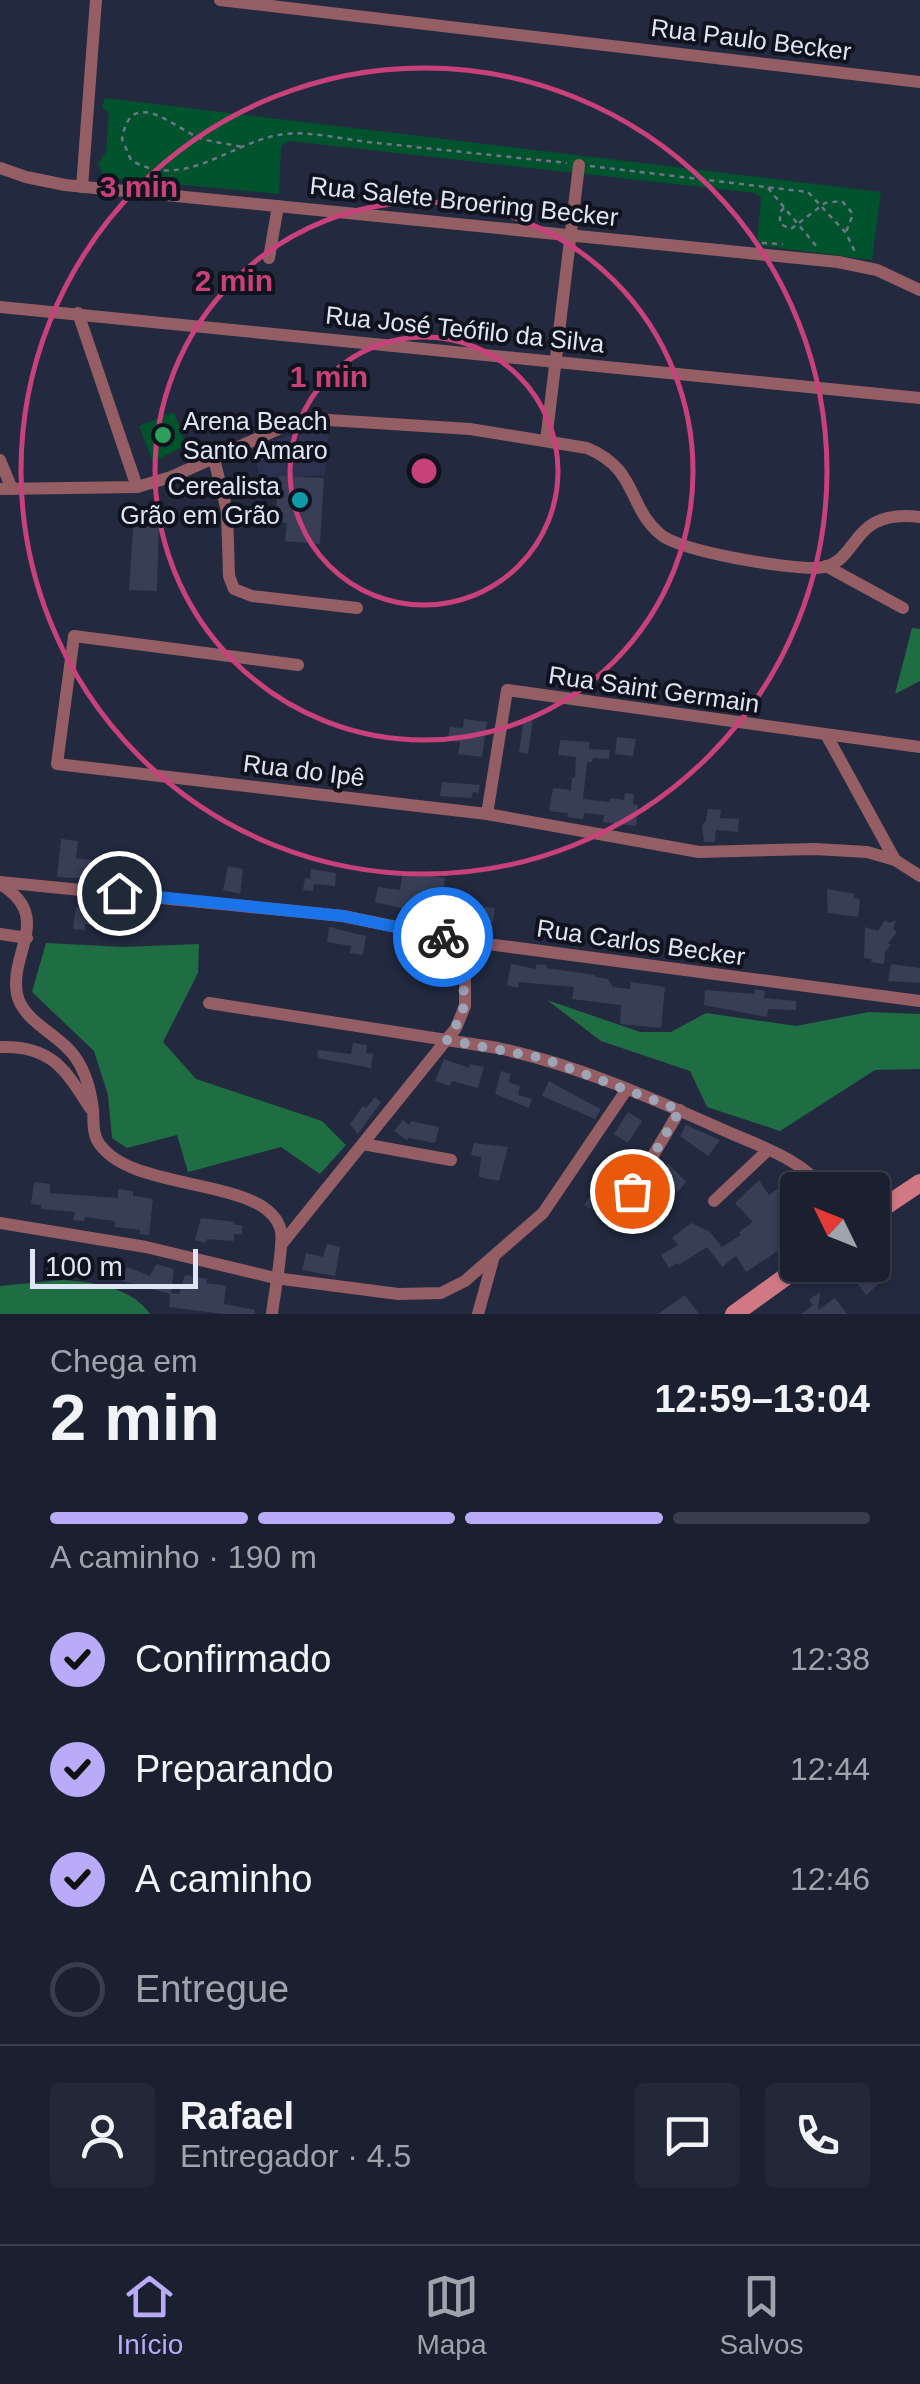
<!DOCTYPE html>
<html lang="pt">
<head>
<meta charset="utf-8">
<style>
	:root { --surface:#1a2030; --page:#232838; --text:#f1f3f6; --muted:#9fa3ab; --line:#383e4c; --accent:#b9abf7 }
	body { margin:0; font-family:Helvetica,sans-serif; background:var(--page); color:var(--text); height:100vh; display:flex; flex-direction:column; font-size:38px; white-space:nowrap }
	* { box-sizing:border-box; margin:0 }
	p { font-size:32px; color:var(--muted) }
	.icon { flex:none; width:55px; height:55px; fill:none; stroke:currentColor; stroke-width:2; stroke-linecap:round; stroke-linejoin:round }
	.map { position:relative; height:1314px; overflow:hidden }
	.panel { display:flex; flex-direction:column; background:var(--surface); flex:1 }
	.panel>* { flex:none }
	.needle { width:65px; rotate:313deg }
	.buttons { position:absolute; left:780px; top:1172px; display:grid; gap:20px }
	.buttons a { display:grid; place-items:center; width:110px; height:110px; border-radius:10px; background:var(--surface); box-shadow:0 2px 8px #0004,0 0 0 2px var(--line); font-size:50px }
	.scale { position:absolute; left:30px; bottom:25px; width:168px; box-sizing:border-box; padding-left:10px; border:5px solid #dfe5f4; border-top:0; font-size:28px; line-height:35px; white-space:nowrap; color:#dfe5f4; -webkit-text-stroke:8px #10131d; paint-order:stroke }
	.pin { position:absolute; display:grid; place-items:center; width:85px; height:85px; color:#fff; margin:-42px; border:5px solid #fff; border-radius:50%; box-shadow:0 2px 10px #0007 }
	.courier { position:absolute; display:grid; place-items:center; width:100px; height:100px; margin:-50px; border:8px solid #1a73e8; border-radius:50%; background:#fff; color:#222; box-shadow:0 2px 12px #0007 }
	.headline em { font-style:normal; font-weight:700 }
	.headline div { display:flex; flex-direction:column-reverse }
	.headline { display:flex; align-items:center; justify-content:space-between; height:170px; padding:0 50px }
	h1 { font-size:65px; font-weight:700; line-height:75px }
	.bar { display:grid; grid-template-columns:repeat(4,1fr); gap:15px 10px; align-content:center; height:120px; padding:0 50px }
	.bar i { height:12px; border-radius:8px; background:var(--line) }
	.bar .selected { background:var(--accent) }
	.bar p { grid-column:span 4 }
	.line { display:flex; align-items:center; gap:25px; padding:0 50px; border-top:2px solid var(--line) }
	.line div { flex:1 }
	.round { display:grid; place-items:center; flex:none; width:105px; height:105px; border-radius:10px; background:var(--page) }
	ol { padding:0 50px; list-style:none }
	li { display:flex; align-items:center; gap:30px; height:110px }
	li p { margin-inline-start:auto }
	li .icon { padding:10px; border-radius:50%; background:var(--accent); color:#111; stroke-width:4 }
	li:last-child { color:var(--muted) }
	li i { width:55px; height:55px; border:5px solid var(--line); border-radius:50% }
	.tab-bar { display:flex; justify-content:space-around; align-items:center; height:140px; border-top:2px solid var(--line); background:var(--surface); font-size:28px; color:var(--muted) }
	.tab-bar a { display:grid; justify-items:center; gap:5px }
	.tab-bar .selected { color:var(--accent) }
	.map>svg:first-child { display:block }
</style>
</head>
<body>
<div class="map">
<svg width="920" height="1314" viewBox="0 0 920 1314">
	<rect width="100%" height="100%" fill="#232a40"/>
	<path fill="#2a324f" d="M329,424L325,475L261,479L251,447Z"/>
	<g fill="#01532d">
		<path d="M105,98L881,192L872,260L757,245L761,197L755,193L289,141L281,146L279,194L111,178L103,174L98,164L106,152L109,113L102,107Z"/>
		<path d="M174,412L186,445L153,462L139,426Z"/>
	</g>
	<g fill="#1f6d43">
		<path d="M912,628L920,629V681L895,694Z"/>
		<path d="M46,943L124,947L199,944L198,973L163,1042L196,1079L322,1121L346,1145L320,1174L281,1147L188,1172L177,1135L127,1148L112,1138L108,1095L94,1051L32,992Z"/>
		<path d="M547,1000L640,1032H671L706,1013L796,1026L869,1012L920,1014V1069L875,1070L780,1131L707,1107L690,1071L601,1041Z"/>
		<path d="M62,1280C93,1282 131,1287 150,1314H0V1286Z"/>
	</g>
	<g fill="#373e56">
		<path d="M279,476L324,478L320,544L285,541L287,523L275,522Z"/>
		<path d="M134,516L159,517L157,591L129,590Z"/>
		<path d="M524,718L533,719L528,754L519,752Z"/>
		<path d="M464,719L487,722L482,757L458,754L460,742L448,741L450,727L463,728Z"/>
		<path d="M617,737L636,739L633,756L615,754Z"/>
		<path d="M560,740L589,742V749L610,750L609,759L593,758L592,762H587L583,799L609,802L610,798L624,800L625,793L634,794L633,804L638,805L636,826L603,822L604,815L584,813L583,819L567,817L568,813L549,811L553,788L571,790L572,778H575L576,757L558,755Z"/>
		<path d="M442,782L480,785L478,793L473,792L471,798L440,796Z"/>
		<path d="M708,809L721,810L720,818L739,819L738,832L716,830L715,842H704L702,826L706,821Z"/>
		<path d="M61,839L78,841L76,858L107,862L109,851L118,853V858L130,860L129,866L149,869L147,883L92,875V879L57,877Z"/>
		<path d="M228,866L243,869L240,894L223,890Z"/>
		<path d="M311,869L336,873L335,886L314,884L313,891L303,890L305,878L310,879Z"/>
		<path d="M403,871L445,878L441,904L416,900L413,911L375,902L378,887L400,890Z"/>
		<path d="M827,889L855,894L854,898L860,899L858,917L828,913Z"/>
		<path d="M456,903L495,908L493,922L454,916Z"/>
		<path d="M81,904L137,911L135,931L120,929L122,921L91,918V925L85,924V930L73,929L76,907L81,908Z"/>
		<path d="M885,920L889,923L896,920L893,929L897,932L888,943L891,945L885,952L884,964L871,962L872,959L864,958L865,927L878,931Z"/>
		<path d="M329,927L366,936L363,955L350,953L351,946L327,942Z"/>
		<path d="M511,964L536,969V964L547,965L546,968L595,975V977L608,979L613,987L630,989L631,982L665,987L661,1028L620,1024L621,1005L572,999L574,987L519,982L518,988L507,985Z"/>
		<path d="M891,964L920,968V983L888,981Z"/>
		<path d="M755,989L765,991L764,998L796,1001V1010L768,1009L767,1017L704,1005L705,990L755,994Z"/>
		<path d="M353,1043L367,1045L366,1053L373,1054L371,1068L317,1058L318,1050L351,1054Z"/>
		<path d="M444,1059L469,1068L470,1064L484,1067L478,1088L452,1081L450,1086L435,1081Z"/>
		<path d="M501,1071L511,1074L508,1082L520,1086L518,1095L532,1099L529,1108L495,1094Z"/>
		<path d="M549,1081L587,1102L601,1109L595,1119L542,1096Z"/>
		<path d="M375,1097L381,1102L358,1134L350,1124L363,1106L366,1108Z"/>
		<path d="M628,1112L642,1121L628,1143L614,1134Z"/>
		<path d="M403,1120L409,1125L411,1121L439,1127L435,1143L408,1138L407,1140L394,1131Z"/>
		<path d="M686,1125L720,1140L708,1156L680,1136Z"/>
		<path d="M474,1143L508,1147L499,1181L479,1177L481,1157L471,1155Z"/>
		<path d="M668,1163L686,1182L678,1192L659,1179Z"/>
		<path d="M604,1175L611,1180L602,1193L608,1199L601,1209L594,1203L590,1209L584,1205Z"/>
		<path d="M759,1180L769,1195L788,1181L798,1194V1211L785,1220L796,1239L746,1272L736,1256L722,1267L707,1247L679,1265L677,1263L669,1268L661,1255L678,1245L672,1238L691,1223L710,1232L722,1247L741,1235L739,1232L753,1222L735,1203Z"/>
		<path d="M34,1182L50,1184V1193L118,1198V1189L133,1191V1196L153,1199L149,1235L140,1234V1230L115,1227V1221L85,1217L84,1221L73,1220L75,1212L41,1209V1205L31,1204Z"/>
		<path d="M201,1218L235,1222V1225H242V1234H234V1241L207,1239L205,1243L195,1240Z"/>
		<path d="M327,1244L340,1247L335,1276L302,1270L306,1253L323,1257Z"/>
		<path d="M872,1251L890,1274L866,1295L844,1265H872Z"/>
		<path d="M156,1264L174,1269L171,1293L179,1294L185,1275L207,1279L206,1283L226,1286L224,1304L255,1310V1314H223L169,1307L170,1294L122,1281L127,1267L150,1276Z"/>
		<path d="M820,1292L818,1310L835,1298L847,1314H801L813,1305L809,1300Z"/>
		<path d="M685,1295L699,1314H658Z"/>
	</g>
	<g fill="none" stroke-linecap="round" stroke-linejoin="round">
		<g stroke="#6f7588" stroke-width="2.5" stroke-dasharray="5 5" stroke-linecap="butt">
			<path d="M241,147C227,143 213,143 200,138C175,129 131,84 122,139L131,160C184,192 231,141 284,134C310,131 342,139 368,142C434,149 501,156 567,163"/>
			<path d="M590,166L808,192L846,233L855,252"/>
			<path d="M768,188L817,247"/>
			<path d="M784,208L780,212V224L791,229L825,203L842,201L853,214L846,232"/>
			<path d="M762,243L783,244"/>
		</g>
		<g stroke="#955e64" stroke-width="12">
			<path d="M220,0L920,82"/>
			<path d="M0,168L26,177L65,185L838,262L877,270L920,290"/>
			<path d="M82,187L96,0"/>
			<path d="M269,258L278,206"/>
			<path d="M0,307L920,398"/>
			<path d="M78,313L137,487"/>
			<path d="M546,441L579,165"/>
			<path d="M214,459L227,511L229,576L234,589L252,596L357,608"/>
			<path d="M0,460L12,489"/>
			<path d="M0,489L137,487L171,477L292,423L313,419L470,429L587,448C638,469 627,506 660,534C681,552 788,569 817,568C862,565 846,508 920,517"/>
			<path d="M826,566L903,608"/>
			<path d="M298,665L74,636L57,764L487,814L699,852L815,849L867,852L895,860"/>
			<path d="M827,736L895,860L920,876"/>
			<path d="M487,814L507,690L920,747"/>
			<path d="M0,882L343,916L465,941L920,1001"/>
			<path d="M0,884C54,917 9,952 17,994C23,1023 62,1035 77,1060C87,1075 91,1093 93,1110C94,1121 92,1130 97,1140C127,1195 268,1174 281,1231C284,1246 274,1295 272,1314"/>
			<path d="M0,934L27,938"/>
			<path d="M209,1003L498,1048C578,1065 654,1099 728,1132C762,1147 801,1159 825,1190"/>
			<path d="M0,1047C51,1045 65,1069 90,1108"/>
			<path d="M363,1144L451,1160"/>
			<path d="M714,1201L768,1150"/>
			<path d="M616,1218L680,1110"/>
			<path d="M0,1223L146,1247L275,1278L398,1294L441,1293L465,1281L543,1213L627,1089"/>
			<path d="M281,1245L456,1028L465,1006V941"/>
			<path d="M478,1314L494,1256"/>
		</g>
		<g stroke="#d07883" stroke-width="18">
			<path d="M872,1215L920,1183"/>
			<path d="M734,1314L802,1265"/>
		</g>
	</g>
	<g fill="none" stroke-linecap="round" stroke-linejoin="round">
		<path stroke="#9da4b5" stroke-width="10" stroke-dasharray="0 18" d="M443,937L465,941L463,1014L447,1040L542,1058L680,1110L632,1191"/>
		<path stroke="#1a73e8" stroke-width="12" d="M119,893L343,916L443,937"/>
	</g>
	<g fill="none" stroke="#c8417a" stroke-width="5">
		<circle cx="424" cy="471" r="134"/>
		<circle cx="424" cy="471" r="269"/>
		<circle cx="424" cy="471" r="403"/>
	</g>
	<circle fill="#2e9e5b" stroke="#10131d" stroke-width="4" cx="163" cy="435" r="10"/>
	<circle fill="#0f9aa8" stroke="#10131d" stroke-width="4" cx="300" cy="500" r="10"/>
	<g text-anchor="middle" stroke-width="8" stroke-linejoin="round" paint-order="stroke">
		<g font-size="25" fill="#dfe5f4" stroke="#10131d">
			<text transform="translate(751 39) rotate(7)" y="9">Rua Paulo Becker</text>
			<text transform="translate(464 201) rotate(6)" y="9">Rua Salete Broering Becker</text>
			<text transform="translate(465 329) rotate(6)" y="9">Rua José Teófilo da Silva</text>
			<text transform="translate(654 689) rotate(8)" y="9">Rua Saint Germain</text>
			<text transform="translate(304 770) rotate(7)" y="9">Rua do Ipê</text>
			<text transform="translate(641 942) rotate(8)" y="9">Rua Carlos Becker</text>
		</g>
		<g font-size="25" fill="#dfe5f4" stroke="#10131d" text-anchor="start">
			<text x="183" y="430">Arena Beach<tspan x="183" dy="29">Santo Amaro</tspan></text>
			<text x="280" y="495" text-anchor="end">Cerealista<tspan x="280" dy="29">Grão em Grão</tspan></text>
		</g>
	</g>
	<circle cx="424" cy="471" r="15" fill="#c8417a" stroke="#10131d" stroke-width="5"/>
	<g font-size="30" text-anchor="middle" font-weight="bold" fill="#c8417a" stroke="#10131d" stroke-width="8" stroke-linejoin="round" paint-order="stroke">
		<text x="139" y="197">3 min</text>
		<text x="234" y="291">2 min</text>
		<text x="329" y="387">1 min</text>
	</g>
</svg>
<div class="buttons">
<a><svg class="needle" viewBox="-14 -14 28 28"><path d="M0-13l5 13h-10z" fill="#e53935"/><path d="M0 13l5-13h-10z" fill="#9fa3ab"/></svg></a>
</div>
<div class="scale">100 m</div>
<div class="pin" style="left:632px;top:1191px;background:#ea580c"><svg class="icon" aria-label="bag" viewBox="0 0 24 24"><path d="M5 8h14l-1 12H6zM9 8a3 3 0 0 1 6 0"/></svg></div>
<div class="pin" style="left:119px;top:893px;background:#1f2937"><svg class="icon" aria-label="home" viewBox="0 0 24 24"><path d="M3 11l9-7 9 7M6 9v11h12V9"/></svg></div>
<div class="courier" style="left:443px;top:937px"><svg class="icon" aria-label="bike" viewBox="0 0 24 24"><circle cx="6" cy="16" r="4"/><circle cx="18" cy="16" r="4"/><path d="M6 16l4-8h5l3 8M10 8l3 8H6M13 5h3"/></svg></div>
</div>
<section class="panel">
<div class="headline"><div><h1>2 min</h1><p>Chega em</p></div><em>12:59–13:04</em></div>
<div class="bar"><i class="selected"></i><i class="selected"></i><i class="selected"></i><i></i><p>A caminho · 190 m</p></div>
<ol>
<li><svg class="icon" aria-label="check" viewBox="0 0 24 24"><path d="M5 12l5 5 9-10"/></svg>Confirmado<p>12:38</p></li>
<li><svg class="icon" aria-label="check" viewBox="0 0 24 24"><path d="M5 12l5 5 9-10"/></svg>Preparando<p>12:44</p></li>
<li><svg class="icon" aria-label="check" viewBox="0 0 24 24"><path d="M5 12l5 5 9-10"/></svg>A caminho<p>12:46</p></li>
<li><i></i>Entregue</li>
</ol>
<div class="line" style="height:180px"><a class="round"><svg class="icon" aria-label="person" viewBox="0 0 24 24"><circle cx="12" cy="8" r="4"/><path d="M4 21q1-7 8-7t8 7"/></svg></a><div><b>Rafael</b><p>Entregador · 4.5</p></div><a class="round"><svg class="icon" aria-label="chat" viewBox="0 0 24 24"><path d="M4 5h16v11H9l-5 4z"/></svg></a><a class="round"><svg class="icon" aria-label="phone" viewBox="0 0 24 24"><path d="M5 4h4l2 5-3 2q2 4 5 5l2-3 5 2v4C11 20 4 13 5 4z"/></svg></a></div>
</section>
<nav class="tab-bar">
<a class="selected"><svg class="icon" aria-label="home" viewBox="0 0 24 24"><path d="M3 11l9-7 9 7M6 9v11h12V9"/></svg>Início</a>
<a><svg class="icon" aria-label="map" viewBox="0 0 24 24"><path d="M3 6l6-2 6 2 6-2v14l-6 2-6-2-6 2zM9 4v14M15 6v14"/></svg>Mapa</a>
<a><svg class="icon" aria-label="saved" viewBox="0 0 24 24"><path d="M7 4h10v16l-5-4-5 4z"/></svg>Salvos</a>
</nav>
</body>
</html>
